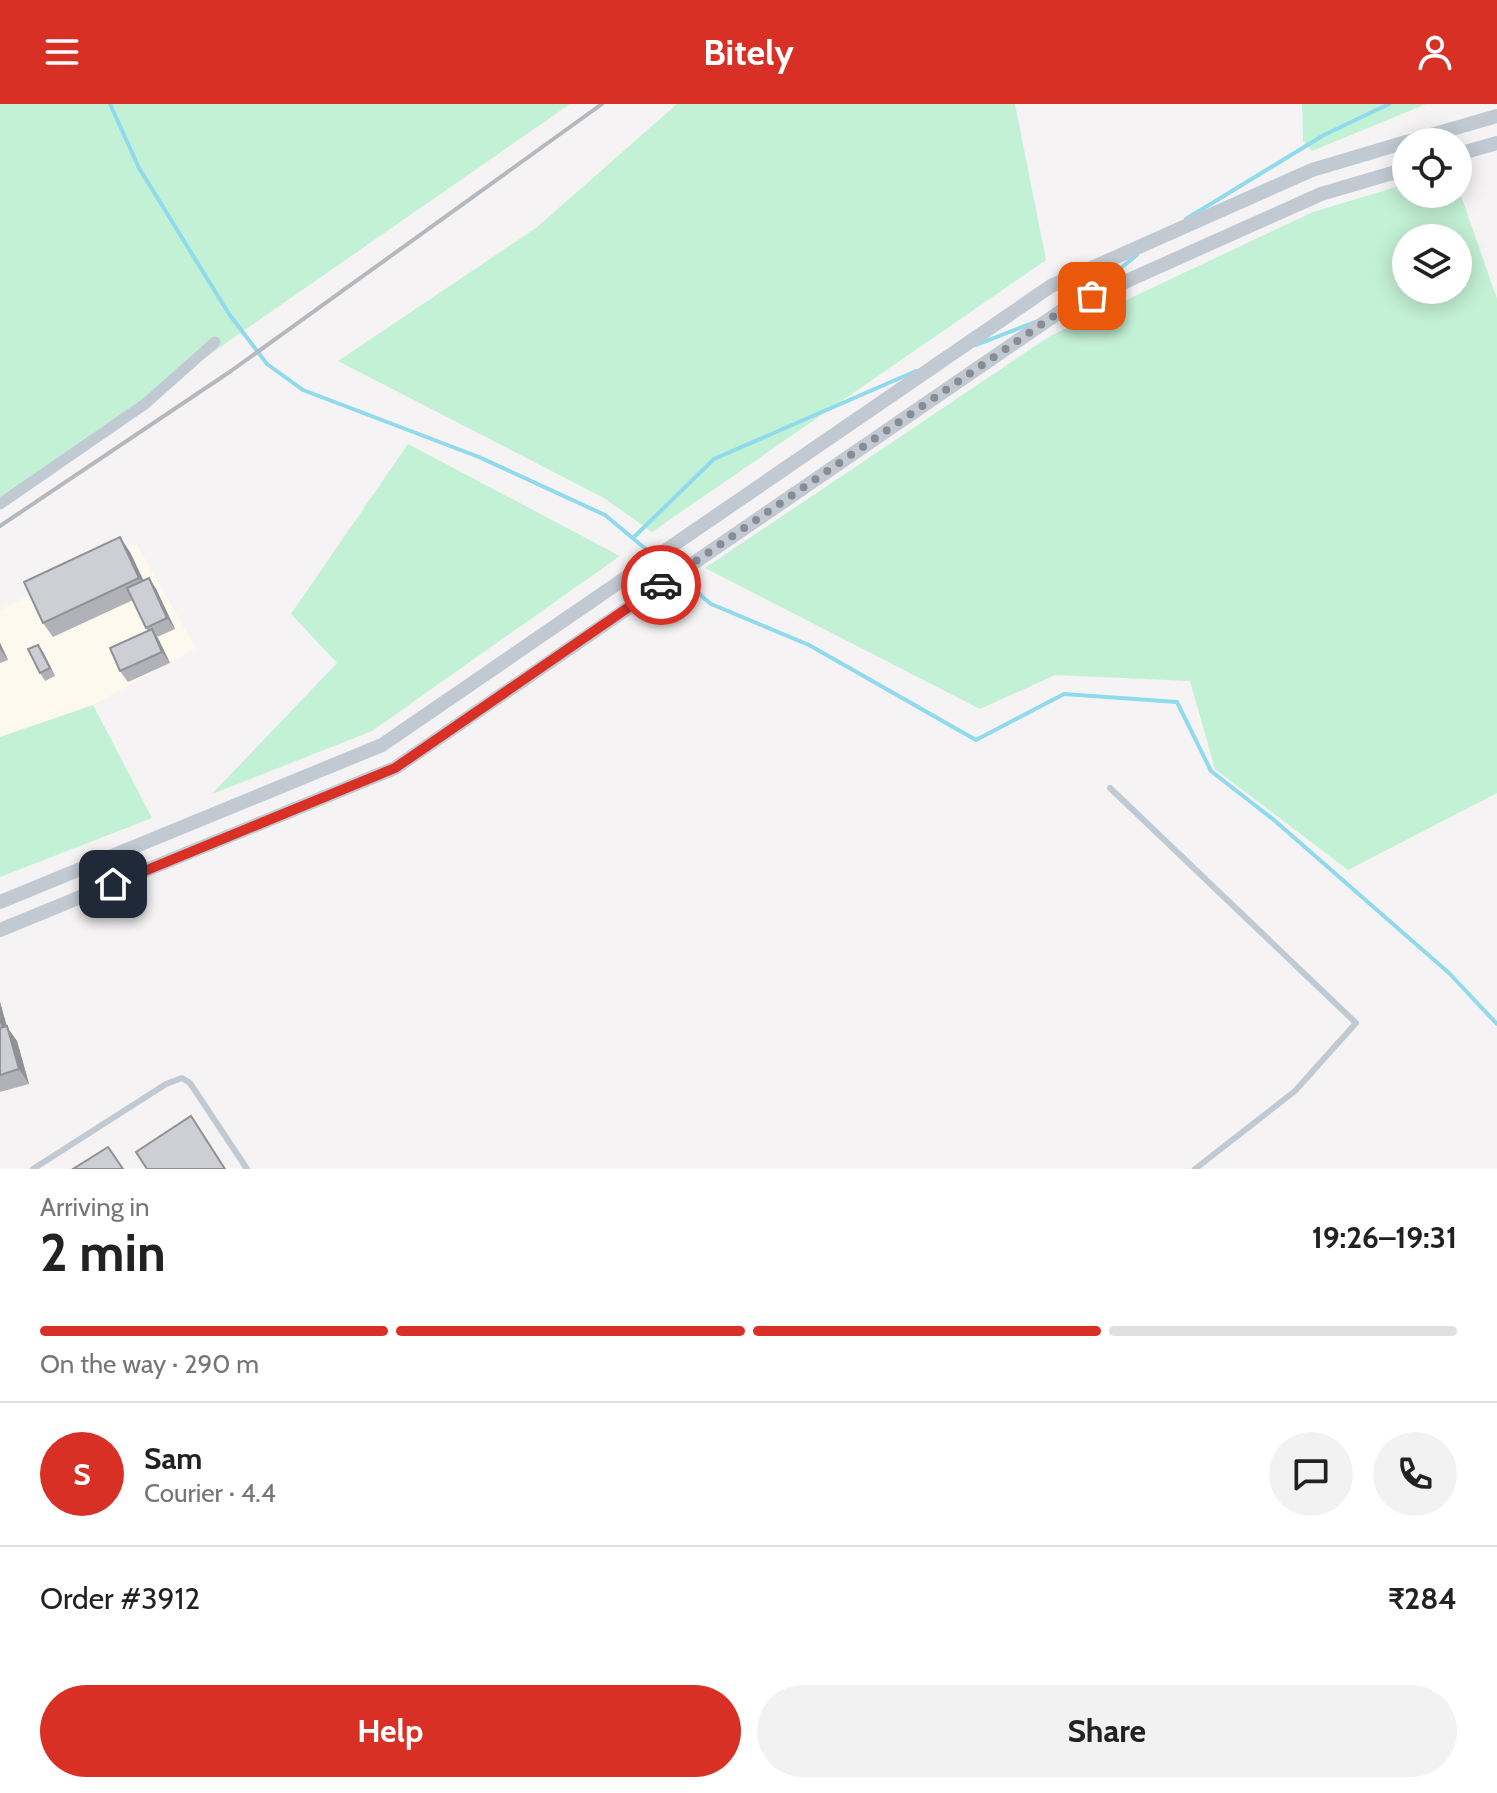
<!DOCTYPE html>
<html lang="en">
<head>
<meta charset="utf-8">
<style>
	:root { --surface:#fff; --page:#f2f2f2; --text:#222; --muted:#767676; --line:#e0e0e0; --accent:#d93025 }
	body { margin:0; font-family:Cabin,sans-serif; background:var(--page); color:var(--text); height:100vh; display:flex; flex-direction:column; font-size:30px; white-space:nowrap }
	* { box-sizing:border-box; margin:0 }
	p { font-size:26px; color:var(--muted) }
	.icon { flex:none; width:44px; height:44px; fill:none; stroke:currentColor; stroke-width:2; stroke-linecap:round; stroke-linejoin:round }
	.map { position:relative; height:1065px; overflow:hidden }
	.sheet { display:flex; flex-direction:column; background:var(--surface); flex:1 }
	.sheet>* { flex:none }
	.controls { position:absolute; left:1392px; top:24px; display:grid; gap:16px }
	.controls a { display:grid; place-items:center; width:80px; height:80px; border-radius:50%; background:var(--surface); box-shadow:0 4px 20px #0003; font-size:40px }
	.pin { position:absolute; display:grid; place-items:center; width:68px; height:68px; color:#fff; margin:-34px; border-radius:16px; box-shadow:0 4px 12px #0006 }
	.courier { position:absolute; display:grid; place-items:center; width:80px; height:80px; margin:-40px; border:6px solid #d93025; border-radius:50%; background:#fff; color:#222; box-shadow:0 2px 10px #0007 }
	.overview em { font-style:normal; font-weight:800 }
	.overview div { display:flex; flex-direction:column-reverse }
	.overview { display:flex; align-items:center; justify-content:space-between; height:136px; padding:0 40px }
	h1 { font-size:52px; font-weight:800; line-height:60px }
	.bar { display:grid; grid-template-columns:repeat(4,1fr); gap:12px 8px; align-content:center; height:96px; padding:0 40px }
	.bar i { height:10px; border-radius:6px; background:var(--line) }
	.bar .selected { background:var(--accent) }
	.bar p { grid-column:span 4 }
	.line { display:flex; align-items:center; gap:20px; padding:0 40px; border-top:2px solid var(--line) }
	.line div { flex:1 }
	.round { display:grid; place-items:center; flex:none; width:84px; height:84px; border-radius:42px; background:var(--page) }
	.action { display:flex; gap:16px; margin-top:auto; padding:16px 40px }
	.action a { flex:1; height:92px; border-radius:48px; background:var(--accent); color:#fff; font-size:32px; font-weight:800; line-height:92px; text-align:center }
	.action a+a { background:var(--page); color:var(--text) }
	header { display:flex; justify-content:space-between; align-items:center; height:104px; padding:0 40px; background:var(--accent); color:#fff; font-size:36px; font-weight:800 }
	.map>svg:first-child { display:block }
</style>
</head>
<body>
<header><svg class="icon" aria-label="menu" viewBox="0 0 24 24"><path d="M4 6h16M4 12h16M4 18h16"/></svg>Bitely<svg class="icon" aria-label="person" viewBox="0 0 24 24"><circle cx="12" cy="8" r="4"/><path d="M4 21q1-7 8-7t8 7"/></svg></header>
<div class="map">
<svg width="1497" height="1065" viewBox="0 0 1497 1065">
	<rect width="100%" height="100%" fill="#f5f3f3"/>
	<path fill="#fdf9ef" d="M136,439L196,544L93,601L0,633V506Z"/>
	<g fill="#c3f1d5" fill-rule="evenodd">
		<path d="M0,0H570L0,396Z"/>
		<path d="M677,0H1015L1046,156L652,428L604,394L338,257L536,124Z"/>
		<path d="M1302,0H1426L1312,47L1303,37Z"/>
		<path d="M1406,80V90H1458V83L1497,195V689L1348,766L1215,665L1190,577L1055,571L980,605L705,464L1050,232L1313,108ZM1458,134V186H1406V134Z"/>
		<path d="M408,340L620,452L372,627L212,690L337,559L291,510Z"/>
		<path d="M93,601L152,714L0,773V633Z"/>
	</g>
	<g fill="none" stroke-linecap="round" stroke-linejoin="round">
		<g stroke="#90daee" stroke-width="4">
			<path d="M110,0L139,64L229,210L267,260L303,286L479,353L605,411L653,451"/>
			<path d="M1186,115L1324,31L1389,0"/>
			<path d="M1097,183L1137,151"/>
			<path d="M976,241L1035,218"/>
			<path d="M633,434L714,355L916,267"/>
			<path d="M660,457L711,500L809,541L976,636L1064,590L1177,598L1211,667L1274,716L1449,869L1497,920"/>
		</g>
		<g stroke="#c1cad2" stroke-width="6">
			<path d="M1110,684L1356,919L1295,987L1195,1065"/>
			<path d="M33,1065L166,980L182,974L190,979L247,1065"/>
		</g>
		<path stroke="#c1cad2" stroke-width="11" d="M0,400L145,300L215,238"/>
		<g stroke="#c1cad2" stroke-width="14">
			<path d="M1407,38L1497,12"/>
			<path d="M1458,50L1497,39"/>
			<path d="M0,798L382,641L1051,182L1312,66L1406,38"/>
			<path d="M0,826L395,664L1064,205L1321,90L1406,65"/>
		</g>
		<path stroke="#b5b8bd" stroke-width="4" d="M0,422L231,267L602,0"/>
	</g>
	<g fill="#b0b2b7">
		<path d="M130,448L144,477L149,474L156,485L175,525L157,533L170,559L128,578L120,567L148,527L133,496L53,533L43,519Z"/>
		<path d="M0,539L8,556L0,559Z"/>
		<path d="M38,541L43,548L55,572L45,577L40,569Z"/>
		<path d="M0,898L7,923L17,937L29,980L0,988Z"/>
	</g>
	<g fill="#909195">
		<path d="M120,433L130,448L149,489L139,474Z"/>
		<path d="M149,474L156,485L175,525L167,514Z"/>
		<path d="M152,525L159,536L170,559L162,548Z"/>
		<path d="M0,539L8,556L0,545Z"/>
		<path d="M38,541L43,548L55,572L50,564Z"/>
		<path d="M0,898L7,923L17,937L29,980L19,965L9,932L0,919Z"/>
	</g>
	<g fill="#cdcfd5" stroke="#909195" stroke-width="2">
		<path d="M120,433L139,474L43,519L24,478Z"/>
		<path d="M149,474L167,514L146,524L127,484Z"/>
		<path d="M152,525L162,548L120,567L110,544Z"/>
		<path d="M38,541L50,564L40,569L28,545Z"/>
		<path d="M7,922L19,965L0,971V924Z"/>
		<path d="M191,1012L225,1065H147L136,1048Z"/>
		<path d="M108,1043L123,1065H73Z"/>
	</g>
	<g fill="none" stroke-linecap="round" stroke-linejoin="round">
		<path stroke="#868d94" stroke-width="8" stroke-dasharray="0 14.4" d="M661,481L1064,205L1092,192"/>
		<path stroke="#d93025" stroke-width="10" d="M113,780L395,664L661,481"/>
	</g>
</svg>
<div class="controls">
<a><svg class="icon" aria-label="locate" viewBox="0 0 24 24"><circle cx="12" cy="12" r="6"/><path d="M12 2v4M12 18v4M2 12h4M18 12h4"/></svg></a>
<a><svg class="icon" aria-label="layers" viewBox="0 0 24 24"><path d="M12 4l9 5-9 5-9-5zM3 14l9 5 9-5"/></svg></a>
</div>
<div class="pin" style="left:1092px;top:192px;background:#ea580c"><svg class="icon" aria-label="bag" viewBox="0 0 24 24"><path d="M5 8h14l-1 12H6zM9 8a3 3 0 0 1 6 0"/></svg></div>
<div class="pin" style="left:113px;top:780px;background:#1f2937"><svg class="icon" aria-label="home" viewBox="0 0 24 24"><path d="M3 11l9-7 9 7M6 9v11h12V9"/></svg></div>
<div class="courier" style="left:661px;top:481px"><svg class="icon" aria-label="car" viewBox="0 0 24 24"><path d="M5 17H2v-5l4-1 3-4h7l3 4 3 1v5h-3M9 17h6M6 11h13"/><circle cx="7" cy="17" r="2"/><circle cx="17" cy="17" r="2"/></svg></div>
</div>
<section class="sheet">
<div class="overview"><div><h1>2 min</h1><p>Arriving in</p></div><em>19:26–19:31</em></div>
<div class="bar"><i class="selected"></i><i class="selected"></i><i class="selected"></i><i></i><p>On the way · 290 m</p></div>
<div class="line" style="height:144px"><b class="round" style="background:var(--accent);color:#fff">S</b><div><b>Sam</b><p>Courier · 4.4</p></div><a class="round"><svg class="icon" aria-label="chat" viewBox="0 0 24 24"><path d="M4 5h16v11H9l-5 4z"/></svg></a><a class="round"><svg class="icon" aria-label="phone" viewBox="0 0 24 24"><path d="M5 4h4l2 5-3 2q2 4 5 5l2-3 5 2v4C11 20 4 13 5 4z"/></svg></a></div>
<div class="line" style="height:104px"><div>Order #3912</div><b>₹284</b></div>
<div class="action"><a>Help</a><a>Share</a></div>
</section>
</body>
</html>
